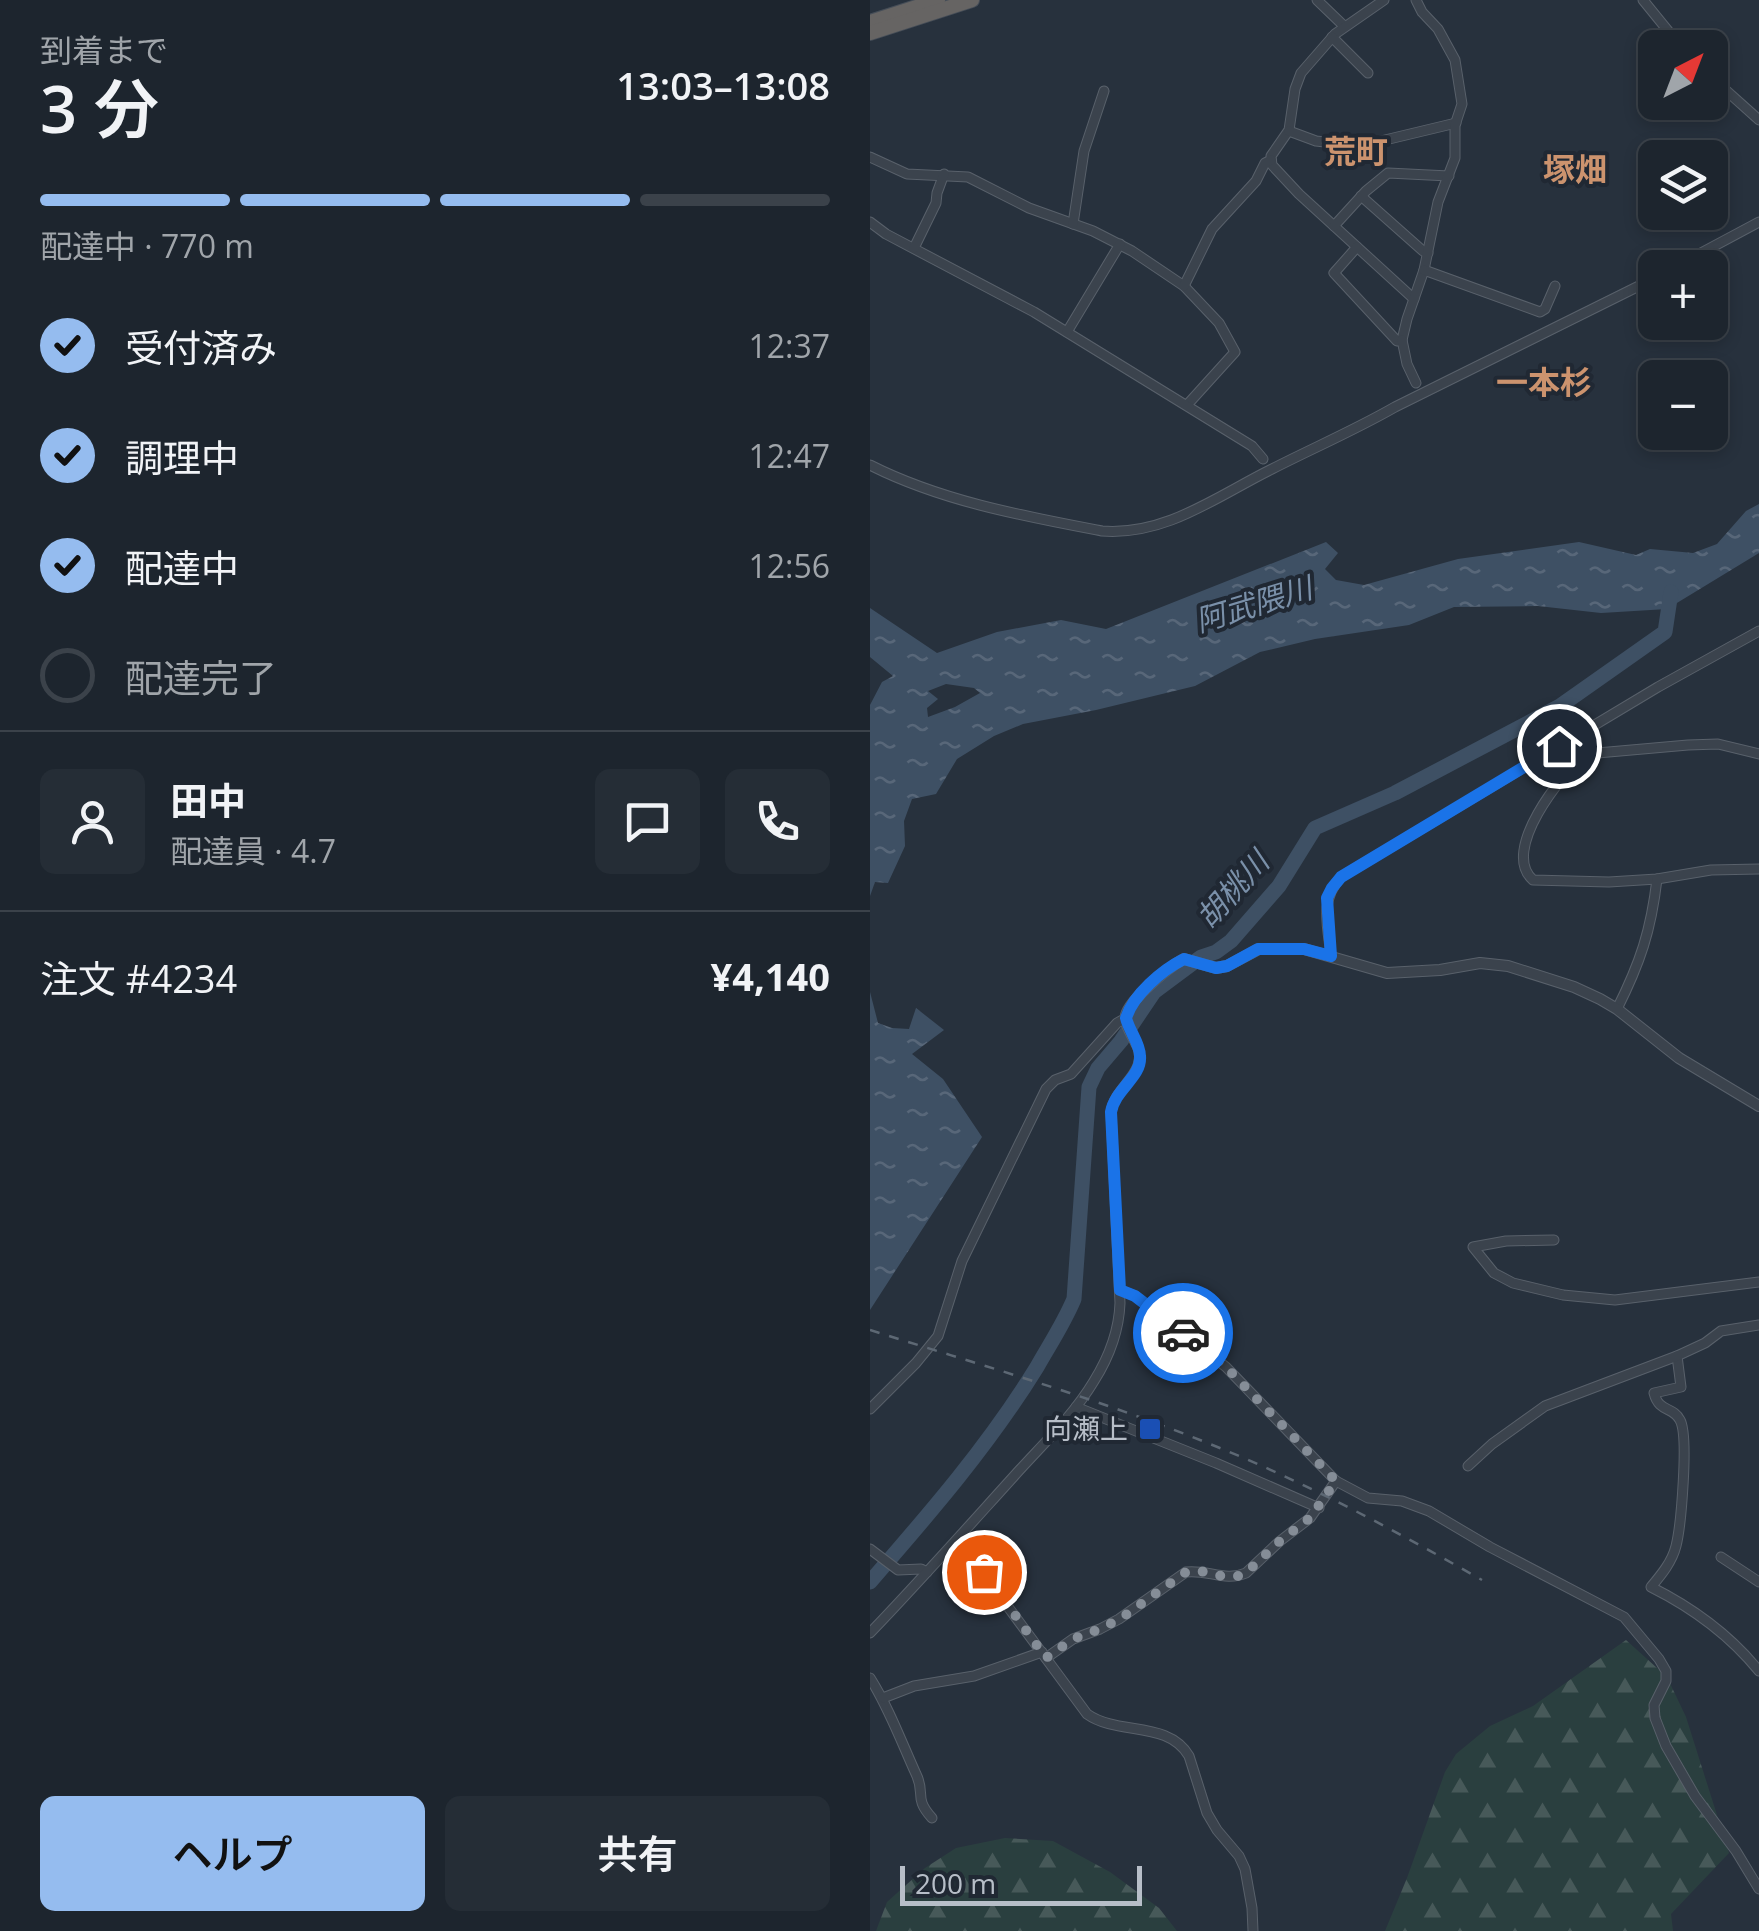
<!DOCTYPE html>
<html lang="ja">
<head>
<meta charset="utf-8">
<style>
	:root { --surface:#1d252e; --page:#252d36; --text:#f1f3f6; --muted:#a0a5aa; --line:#3b424a; --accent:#95bcef }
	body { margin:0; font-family:"Open Sans","Noto Sans JP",sans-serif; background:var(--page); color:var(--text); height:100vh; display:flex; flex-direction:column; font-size:38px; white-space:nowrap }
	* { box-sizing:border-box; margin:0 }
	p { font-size:32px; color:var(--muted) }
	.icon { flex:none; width:55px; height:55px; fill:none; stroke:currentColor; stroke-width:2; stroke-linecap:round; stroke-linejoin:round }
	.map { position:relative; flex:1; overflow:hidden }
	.side { display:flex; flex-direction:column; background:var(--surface); width:870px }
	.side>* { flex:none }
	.needle { width:65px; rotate:42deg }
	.fabs { position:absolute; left:768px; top:30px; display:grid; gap:20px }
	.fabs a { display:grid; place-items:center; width:90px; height:90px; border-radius:15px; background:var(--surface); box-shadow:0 5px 15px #0003,0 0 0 2px var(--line); font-size:50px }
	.scale { position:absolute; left:30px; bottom:25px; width:242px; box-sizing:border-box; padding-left:10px; border:5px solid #b7bec8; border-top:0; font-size:28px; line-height:35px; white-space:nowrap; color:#b7bec8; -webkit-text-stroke:8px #202833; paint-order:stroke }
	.pin { position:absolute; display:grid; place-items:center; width:85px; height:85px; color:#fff; margin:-42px; border:5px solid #fff; border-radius:50%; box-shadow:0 2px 10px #0007 }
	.courier { position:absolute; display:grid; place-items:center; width:100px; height:100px; margin:-50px; border:8px solid #1a73e8; border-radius:50%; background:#fff; color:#222; box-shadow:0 2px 12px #0007 }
	.overview em { font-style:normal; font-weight:600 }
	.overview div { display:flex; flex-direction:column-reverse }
	.overview { display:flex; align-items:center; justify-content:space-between; height:170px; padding:0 40px }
	h1 { font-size:65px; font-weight:600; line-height:75px }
	.bar { display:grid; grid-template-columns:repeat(4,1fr); gap:15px 10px; align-content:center; height:120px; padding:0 40px }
	.bar i { height:12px; border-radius:8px; background:var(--line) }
	.bar .on { background:var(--accent) }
	.bar p { grid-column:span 4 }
	.line { display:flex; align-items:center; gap:25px; padding:0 40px; border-top:2px solid var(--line) }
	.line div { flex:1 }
	.round { display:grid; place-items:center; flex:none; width:105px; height:105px; border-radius:15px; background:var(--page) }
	ol { padding:0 40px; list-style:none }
	li { display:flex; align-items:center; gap:30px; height:110px }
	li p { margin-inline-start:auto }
	li .icon { padding:10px; border-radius:50%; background:var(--accent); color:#111; stroke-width:4 }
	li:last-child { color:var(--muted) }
	li i { width:55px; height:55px; border:5px solid var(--line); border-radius:50% }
	.button { display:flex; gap:20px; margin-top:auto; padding:20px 40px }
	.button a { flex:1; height:115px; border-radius:15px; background:var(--accent); color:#111; font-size:40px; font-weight:600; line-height:115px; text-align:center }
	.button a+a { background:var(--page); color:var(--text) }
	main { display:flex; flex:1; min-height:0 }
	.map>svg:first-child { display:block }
</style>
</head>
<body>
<main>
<section class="side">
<div class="overview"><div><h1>3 分</h1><p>到着まで</p></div><em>13:03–13:08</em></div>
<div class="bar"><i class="on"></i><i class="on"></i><i class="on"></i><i></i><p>配達中 · 770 m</p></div>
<ol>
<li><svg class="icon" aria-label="check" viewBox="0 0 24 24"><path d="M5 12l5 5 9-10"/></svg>受付済み<p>12:37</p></li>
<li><svg class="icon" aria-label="check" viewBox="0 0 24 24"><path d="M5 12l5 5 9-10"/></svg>調理中<p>12:47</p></li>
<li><svg class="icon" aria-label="check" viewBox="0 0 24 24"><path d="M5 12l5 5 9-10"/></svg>配達中<p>12:56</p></li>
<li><i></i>配達完了</li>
</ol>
<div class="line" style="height:180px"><a class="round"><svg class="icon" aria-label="person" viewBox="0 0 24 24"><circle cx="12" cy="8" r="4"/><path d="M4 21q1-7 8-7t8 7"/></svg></a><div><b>田中</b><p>配達員 · 4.7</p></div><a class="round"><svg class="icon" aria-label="chat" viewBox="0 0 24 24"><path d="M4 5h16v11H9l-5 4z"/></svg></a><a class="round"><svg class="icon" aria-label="phone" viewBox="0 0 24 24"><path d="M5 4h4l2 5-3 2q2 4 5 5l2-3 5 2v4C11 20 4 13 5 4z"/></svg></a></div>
<div class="line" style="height:130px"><div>注文 #4234</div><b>¥4,140</b></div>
<div class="button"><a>ヘルプ</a><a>共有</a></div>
</section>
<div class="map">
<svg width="889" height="1931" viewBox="0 0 889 1931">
	<defs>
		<pattern id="forest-firs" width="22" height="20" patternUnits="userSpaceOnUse" patternTransform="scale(2.5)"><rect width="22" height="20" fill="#2a3f3f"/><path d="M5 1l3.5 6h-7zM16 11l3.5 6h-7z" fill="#475959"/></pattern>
		<pattern id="water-ripples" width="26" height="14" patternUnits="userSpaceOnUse" patternTransform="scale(2.5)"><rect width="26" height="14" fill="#3e5064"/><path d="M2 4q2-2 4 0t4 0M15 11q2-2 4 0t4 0" fill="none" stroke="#586779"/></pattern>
	</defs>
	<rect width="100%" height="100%" fill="#27313d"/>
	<g fill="url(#forest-firs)">
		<path d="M756,1640L797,1677L816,1717L859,1853L801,1914L803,1931H515L537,1878L575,1772L586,1754L620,1726L663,1706Z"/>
		<path d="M135,1838L183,1841L240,1872L289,1908L307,1931H6L17,1902L55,1868L86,1848Z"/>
	</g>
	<g fill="url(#water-ripples)" fill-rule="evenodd">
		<path d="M889,504V553L797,609L731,613L668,606L584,607L539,625L445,639L390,652L325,686L226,710L153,724L124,736L87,759L66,794L42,799L34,821L35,846L18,883L5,882L0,896V705L12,682L23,676L0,657V608L67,653L127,632L191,620L236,629L456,542L468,553L455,569L466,580L494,585L588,559L709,542L766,555L780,549L823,553L847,544L876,511ZM76,684L104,688L110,693L85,707L58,717L57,708L68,699L58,691Z"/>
		<path d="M0,992L8,1023L22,1028L39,1029L46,1008L74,1030L42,1054L73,1079L112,1137L0,1310Z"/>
	</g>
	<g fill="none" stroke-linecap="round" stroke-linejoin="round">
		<path stroke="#3e5064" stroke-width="15" d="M0,1582C60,1513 119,1445 167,1367C180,1344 194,1323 204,1299L219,1087L228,1068L251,1041L284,992L331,957L346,952L361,941L409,886L445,828L525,793L690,706L795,632L801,592"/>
		<defs>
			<g id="minor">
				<path d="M447,0L474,26"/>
				<path d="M514,0L465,34L431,73L425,89L419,130L401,156L402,165L429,194L544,299"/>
				<path d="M773,0L812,48"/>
				<path d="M462,37L498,73"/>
				<path d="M840,76L889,120"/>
				<path d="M419,131L446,141L490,146L586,123"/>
				<path d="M0,157L37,174L98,177L159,208L223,231L262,251L314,286L349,323L365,352L317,405"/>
				<path d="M491,196L553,251L558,253"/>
				<path d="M0,222L16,234L164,312L382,446L393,459"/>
				<path d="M203,224L214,151L234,91"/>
				<path d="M464,226L496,191L518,173L579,176"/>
				<path d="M487,247L464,273L527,341L532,340L537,319L554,270L568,202L585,158V125L592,104L585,60L568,29L552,12L546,0"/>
				<path d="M44,248L66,203L67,193L74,174"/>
				<path d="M803,268L889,222"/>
				<path d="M554,270L670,312L675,309L685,286"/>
				<path d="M314,286L342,229L386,181L395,163L401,160"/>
				<path d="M197,332L250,244"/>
				<path d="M532,340L537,364L546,383"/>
				<path d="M0,465C71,501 153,516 232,531C296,536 347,496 402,469C443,448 485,430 525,407L785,278"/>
				<path d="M889,754L848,744L818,745L716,754C691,774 630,851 663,880L739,882L787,879L841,870L889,869"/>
				<path d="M461,956C458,926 449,901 471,877L788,687L889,631"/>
				<path d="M747,1009C770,963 781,931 787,879"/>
				<path d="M684,1240L636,1241L603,1247L624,1273L643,1283L693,1295L745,1300L889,1282"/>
				<path d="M250,1290L265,1296L356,1367L466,1481L498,1498L532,1501L559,1511L620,1547L754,1617L789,1659L796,1671V1681L784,1705L785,1718L796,1746L825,1796L866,1851L889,1889"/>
				<path d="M807,1356L811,1387L784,1393C789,1413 803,1406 810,1420C819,1436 811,1526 806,1546C802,1562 791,1575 781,1587C823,1608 859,1634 889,1671"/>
				<path d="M206,1407L346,1463L449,1508"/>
				<path d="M0,1409L46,1363L68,1336L92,1261L176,1089L185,1080L201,1074L247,1023L256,1018"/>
				<path d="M598,1466L622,1444L675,1406L807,1356L835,1343L851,1331L889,1325"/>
				<path d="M88,1539L217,1714C248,1736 298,1720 319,1756L337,1813L347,1830L369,1856L375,1869L382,1908L383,1931"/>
				<path d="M0,1549L28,1570L51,1569L57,1572"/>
				<path d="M851,1557L889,1582"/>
				<path d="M0,1633C50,1581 97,1528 145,1475C172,1445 203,1416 224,1381C239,1357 249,1331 250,1303L241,1112C245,1085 279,1073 267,1045"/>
				<path d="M176,1658L203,1639L230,1629L249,1619L316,1572C337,1569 355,1582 376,1573L410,1541L440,1518L466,1481"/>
				<path d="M0,1678C19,1708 31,1741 46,1774C56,1794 43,1797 62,1818"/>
				<path d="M13,1698L44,1686L104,1676L172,1652"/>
			</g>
			<path id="tertiary" d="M267,1045C263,1036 254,1024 256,1015C260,999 300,966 314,959L346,968L357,966L389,949H434L517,973L570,970L610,963L638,966L704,987L730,999L747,1009L809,1058L889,1106"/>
			<g id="trunk">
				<path d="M0,22L68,0"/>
				<path d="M0,33L102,0"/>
			</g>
		</defs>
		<use href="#minor" stroke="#59616b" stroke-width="11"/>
		<use href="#tertiary" stroke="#59616b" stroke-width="12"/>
		<use href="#trunk" stroke="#464e58" stroke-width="16"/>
		<use href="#minor" stroke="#3b434d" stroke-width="9"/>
		<use href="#tertiary" stroke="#3b434d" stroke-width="10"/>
		<use href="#trunk" stroke="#666463" stroke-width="14"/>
		<path stroke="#5d6874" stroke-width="2.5" stroke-dasharray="10 10" stroke-linecap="butt" d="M0,1330C114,1366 229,1399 340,1444C435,1482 524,1530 612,1580"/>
	</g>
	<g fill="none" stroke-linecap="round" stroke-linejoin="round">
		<path stroke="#858d97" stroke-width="10" stroke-dasharray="0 18" d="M114,1572L176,1658L203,1639L230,1629L250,1619L316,1572L330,1571L356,1577L369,1576L376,1573L410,1541L440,1518L466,1481L356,1367L313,1333"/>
		<path stroke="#1a73e8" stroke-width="12" d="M313,1333L265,1296L250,1290L241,1112C245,1089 272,1077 270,1056C270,1043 259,1031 256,1018C263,995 292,970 314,959L346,968L357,966L388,949H434L461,956L457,898L462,888L471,877L689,746"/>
	</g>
	<rect fill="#1a4fb4" stroke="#202833" stroke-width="4" x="268" y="1417" width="24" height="24" rx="5"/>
	<g text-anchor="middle" stroke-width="8" stroke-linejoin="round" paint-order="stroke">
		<g font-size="28" fill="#b7bec8" stroke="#202833" text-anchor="end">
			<text x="258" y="1439">向瀬上</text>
		</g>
		<g font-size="30" font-style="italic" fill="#7a90a9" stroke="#202833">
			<text transform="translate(384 605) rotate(-17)" y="10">阿武隈川</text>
			<text transform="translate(363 890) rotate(-48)" y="10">胡桃川</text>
		</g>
		<g font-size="32" font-weight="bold" fill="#cc936e" stroke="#202833">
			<text x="486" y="163">荒町</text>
			<text x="705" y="181">塚畑</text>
			<text x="674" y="394">一本杉</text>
		</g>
	</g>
</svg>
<div class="fabs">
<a><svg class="needle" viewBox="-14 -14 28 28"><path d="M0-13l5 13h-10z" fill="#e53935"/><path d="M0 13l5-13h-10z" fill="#a0a5aa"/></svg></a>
<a><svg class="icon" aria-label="layers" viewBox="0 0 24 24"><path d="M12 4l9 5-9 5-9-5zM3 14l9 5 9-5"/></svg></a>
<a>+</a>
<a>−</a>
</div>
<div class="scale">200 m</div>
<div class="pin" style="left:114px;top:1572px;background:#ea580c"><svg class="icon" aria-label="bag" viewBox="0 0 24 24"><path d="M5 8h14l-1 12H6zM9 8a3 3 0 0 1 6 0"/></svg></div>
<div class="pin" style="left:689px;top:746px;background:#1f2937"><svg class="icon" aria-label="home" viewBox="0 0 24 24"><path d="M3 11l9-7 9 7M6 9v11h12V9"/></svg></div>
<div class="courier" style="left:313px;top:1333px"><svg class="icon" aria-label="car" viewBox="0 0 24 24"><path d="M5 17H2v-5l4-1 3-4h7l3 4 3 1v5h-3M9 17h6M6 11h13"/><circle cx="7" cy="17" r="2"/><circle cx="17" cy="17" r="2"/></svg></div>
</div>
</main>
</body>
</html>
